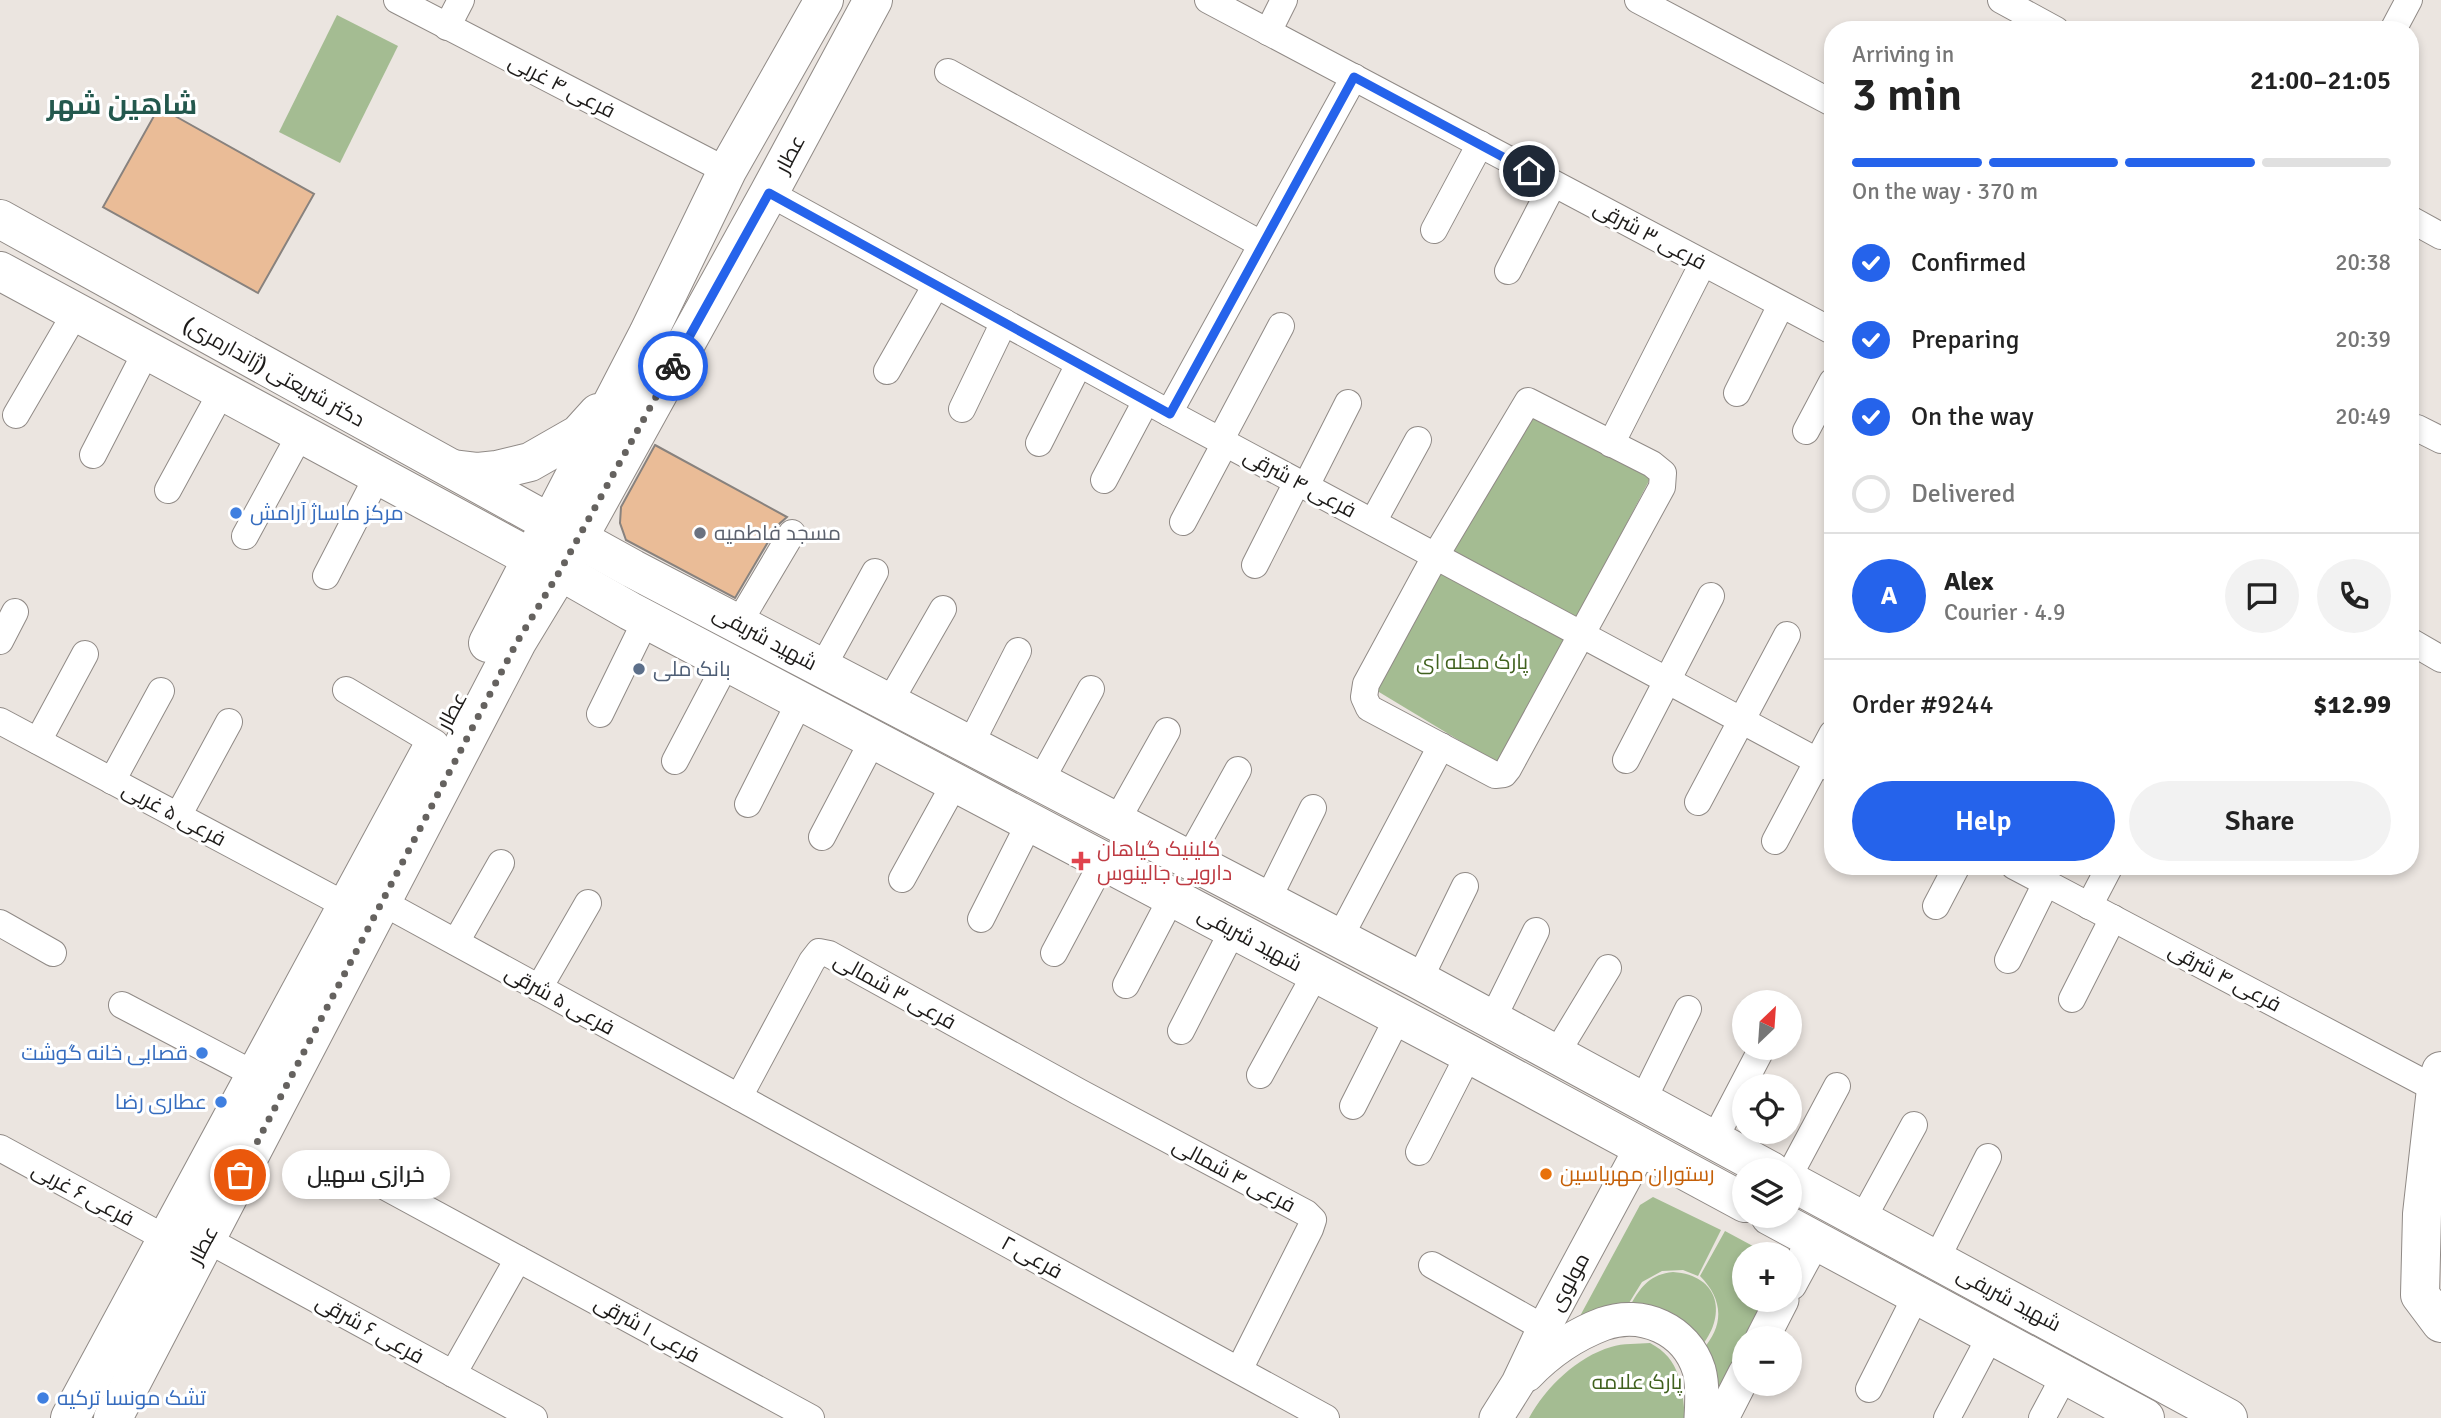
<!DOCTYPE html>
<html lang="en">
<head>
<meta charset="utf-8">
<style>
	:root { --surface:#fff; --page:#f2f2f2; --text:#222; --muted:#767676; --line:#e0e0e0; --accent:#2563eb }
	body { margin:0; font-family:Signika,Cairo,sans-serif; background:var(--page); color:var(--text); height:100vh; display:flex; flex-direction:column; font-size:26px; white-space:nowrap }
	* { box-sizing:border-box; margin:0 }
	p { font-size:23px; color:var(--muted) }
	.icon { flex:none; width:38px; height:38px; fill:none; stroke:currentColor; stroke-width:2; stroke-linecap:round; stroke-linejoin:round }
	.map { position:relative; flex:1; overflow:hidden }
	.drawer { position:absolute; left:1824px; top:21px; width:595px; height:854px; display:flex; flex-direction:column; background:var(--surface); border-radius:28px; box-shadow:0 4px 10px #0003 }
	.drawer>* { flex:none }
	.needle { width:46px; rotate:25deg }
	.buttons { position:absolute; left:1732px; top:990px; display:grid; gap:14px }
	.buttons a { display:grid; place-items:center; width:70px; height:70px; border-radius:50%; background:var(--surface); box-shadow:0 4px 10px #0003; font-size:35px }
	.pin { position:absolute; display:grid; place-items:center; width:60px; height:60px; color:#fff; margin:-30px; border:4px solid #fff; border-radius:50%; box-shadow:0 2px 7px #0007 }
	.courier { position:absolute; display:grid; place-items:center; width:70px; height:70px; margin:-35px; border:5px solid #2563eb; border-radius:50%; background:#fff; color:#222; box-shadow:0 2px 9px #0007 }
	.bubble { position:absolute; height:49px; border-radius:24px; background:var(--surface); box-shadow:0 4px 10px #0003; font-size:23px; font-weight:600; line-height:49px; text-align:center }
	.headline em { font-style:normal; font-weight:600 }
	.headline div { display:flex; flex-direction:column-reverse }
	.headline { display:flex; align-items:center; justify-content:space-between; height:119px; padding:0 28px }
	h1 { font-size:46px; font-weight:600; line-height:52px }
	.bar { display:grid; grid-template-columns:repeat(4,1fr); gap:10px 7px; align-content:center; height:84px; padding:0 28px }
	.bar i { height:9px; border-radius:5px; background:var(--line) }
	.bar .on { background:var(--accent) }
	.bar p { grid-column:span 4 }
	.line { display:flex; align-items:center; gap:18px; padding:0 28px; border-top:2px solid var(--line) }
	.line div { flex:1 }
	.round { display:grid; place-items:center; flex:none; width:74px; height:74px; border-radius:37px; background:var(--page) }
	ol { padding:0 28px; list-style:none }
	li { display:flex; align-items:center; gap:21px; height:77px }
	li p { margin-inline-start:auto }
	li .icon { padding:7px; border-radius:50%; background:var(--accent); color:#fff; stroke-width:4 }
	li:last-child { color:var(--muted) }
	li i { width:38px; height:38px; border:4px solid var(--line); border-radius:50% }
	.button { display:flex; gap:14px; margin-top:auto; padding:14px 28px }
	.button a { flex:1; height:80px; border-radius:42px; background:var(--accent); color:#fff; font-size:28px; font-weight:600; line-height:80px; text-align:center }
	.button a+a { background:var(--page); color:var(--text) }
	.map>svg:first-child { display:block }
</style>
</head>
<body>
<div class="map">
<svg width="2441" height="1418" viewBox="0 0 2441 1418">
	<rect width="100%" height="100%" fill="#ebe5e0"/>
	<g fill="#a4bc92">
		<path d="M337,15L398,46L340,163L279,132Z"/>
		<path d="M1531,413L1651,477L1500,765L1374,689Z"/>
		<path d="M1653,1197L1721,1230L1698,1276L1683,1270L1662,1271L1642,1282L1629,1303L1573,1329L1640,1205Z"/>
		<path d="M1725,1231L1764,1252L1762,1255H1745V1300H1772L1751,1339H1745V1350L1718,1398L1702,1350C1725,1325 1723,1299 1700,1276Z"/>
		<path d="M1673,1272C1720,1275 1728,1316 1699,1349L1631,1304C1641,1286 1651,1274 1673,1272Z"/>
		<path d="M1650,1343C1681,1359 1682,1387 1685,1418H1529C1546,1387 1577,1357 1611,1347C1623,1343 1638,1344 1650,1343Z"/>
	</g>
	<g fill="#eabc97" stroke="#88827e" stroke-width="2">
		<path d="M159,107L314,194L258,293L103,207Z"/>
		<path d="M655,445L787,517L778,525L735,598L626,540L620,523L621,507Z"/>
	</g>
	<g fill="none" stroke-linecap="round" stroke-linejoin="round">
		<defs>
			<g id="minor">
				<path d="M397,0L727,171"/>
				<path d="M1208,0L1832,331"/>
				<path d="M1638,0L1832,103"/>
				<path d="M2001,0L2056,30"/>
				<path d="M447,27L461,0"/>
				<path d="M2393,30L2409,0"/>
				<path d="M1268,32L1284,0"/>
				<path d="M948,72L1261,244"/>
				<path d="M769,193L1169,413L1832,769"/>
				<path d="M2410,219L2441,236"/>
				<path d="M1434,230L1480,144"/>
				<path d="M1508,271L1553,184"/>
				<path d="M887,371L936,285"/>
				<path d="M1737,393L1781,305"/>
				<path d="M1528,401L1652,464L1663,473L1662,487L1508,769L1504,774L1495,775L1369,708L1364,697L1366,684L1436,555Z"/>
				<path d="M962,409L1004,322"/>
				<path d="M1169,413L1354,77"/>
				<path d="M16,415L76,312"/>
				<path d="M2417,428L2441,440"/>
				<path d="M1806,431L1832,382"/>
				<path d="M1220,441L1281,326"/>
				<path d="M1039,443L1079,364"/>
				<path d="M1611,444L1703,263"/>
				<path d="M93,455L147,350"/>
				<path d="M1104,480L1146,401"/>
				<path d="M1306,486L1348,403"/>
				<path d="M168,490L222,391"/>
				<path d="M1183,522L1225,443"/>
				<path d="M1373,522L1418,440"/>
				<path d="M245,536L301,433"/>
				<path d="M1255,565L1297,482"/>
				<path d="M326,576L378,475"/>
				<path d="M738,624L792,533"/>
				<path d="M0,641L15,612"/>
				<path d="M2410,641L2441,659"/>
				<path d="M822,668L875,572"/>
				<path d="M346,690L435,743"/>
				<path d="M889,703L943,609"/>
				<path d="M600,714L646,620"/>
				<path d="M0,721L347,906"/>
				<path d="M38,741L85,654"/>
				<path d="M970,745L1018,651"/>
				<path d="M1626,760L1711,596"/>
				<path d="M675,761L727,662"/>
				<path d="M112,781L161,691"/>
				<path d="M1040,782L1091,689"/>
				<path d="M1698,802L1787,635"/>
				<path d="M748,804L800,701"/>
				<path d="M178,816L229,722"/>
				<path d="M1116,822L1167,731"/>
				<path d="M822,837L873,740"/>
				<path d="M1775,841L1832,734"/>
				<path d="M1188,860L1238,770"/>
				<path d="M2014,866L2436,1089"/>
				<path d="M902,879L955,783"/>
				<path d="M1267,901L1313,808"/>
				<path d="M382,902L1326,1418"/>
				<path d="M1936,906L1957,866"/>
				<path d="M2089,906L2110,866"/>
				<path d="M981,919L1030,822"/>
				<path d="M0,923L53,953"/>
				<path d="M1339,939L1441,746"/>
				<path d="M456,942L501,863"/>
				<path d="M1054,953L1103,861"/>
				<path d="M2008,960L2046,883"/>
				<path d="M1419,980L1465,886"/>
				<path d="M1126,985L1172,897"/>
				<path d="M539,988L588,903"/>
				<path d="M2072,999L2113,918"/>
				<path d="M122,1005L269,1082"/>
				<path d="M1492,1020L1536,931"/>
				<path d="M1181,1031L1233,930"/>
				<path d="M1556,1054L1608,968"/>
				<path d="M1260,1075L1316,973"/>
				<path d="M739,1097L812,961L819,952L829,954L1079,1092L1306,1213L1313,1220L1310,1229L1239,1370"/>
				<path d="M1643,1100L1688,1009"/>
				<path d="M1353,1106L1398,1017"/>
				<path d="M1714,1140L1760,1052"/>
				<path d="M0,1148L167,1239"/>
				<path d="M1419,1152L1469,1054"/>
				<path d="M347,1166L811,1418"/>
				<path d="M1790,1174L1837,1086"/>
				<path d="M1862,1220L1914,1125"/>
				<path d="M206,1239L534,1418"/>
				<path d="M1936,1260L1988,1157"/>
				<path d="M1432,1265L1544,1328"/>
				<path d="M453,1374L518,1259"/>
				<path d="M1869,1389L1916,1296"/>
				<path d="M1947,1418L1991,1335"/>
				<path d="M2042,1418L2065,1375"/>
			</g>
			<g id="tertiary">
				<path d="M1790,1284L1814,1240"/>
				<path d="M1762,1339L1782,1300"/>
				<path d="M1527,1375C1548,1353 1574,1335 1603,1324C1642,1310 1686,1329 1699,1370C1703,1385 1702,1402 1701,1418"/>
				<path d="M1496,1418L1518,1383L1544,1328L1642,1146"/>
				<path d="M1722,1418L1745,1373"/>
			</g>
			<g id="secondary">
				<path d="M0,219L633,569L1419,980L1771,1171"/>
				<path d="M0,271L533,559L560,571L630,611L1469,1054L1745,1203"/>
				<path d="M453,469L478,472L497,470L530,462L579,434L598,413"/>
				<path d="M488,643L648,334L727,171L824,0"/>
				<path d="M1790,1181L2228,1418"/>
				<path d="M1770,1216L2145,1418"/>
				<path d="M70,1418L430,752"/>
				<path d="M113,1418L517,642L560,571L769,193L873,0"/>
			</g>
			<path id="primary" d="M2441,1071L2436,1089L2422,1214L2420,1295L2441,1323"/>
		</defs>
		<use href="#minor" stroke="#908a86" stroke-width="28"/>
		<use href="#tertiary" stroke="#908a86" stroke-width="35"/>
		<use href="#secondary" stroke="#908a86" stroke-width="40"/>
		<use href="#primary" stroke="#908a86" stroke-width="40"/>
		<use href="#minor" stroke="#fff" stroke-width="26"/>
		<use href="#tertiary" stroke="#fff" stroke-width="33"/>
		<use href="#secondary" stroke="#fff" stroke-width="38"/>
		<use href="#primary" stroke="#fff" stroke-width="38"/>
	</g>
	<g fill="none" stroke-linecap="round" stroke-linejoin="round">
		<path stroke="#65625f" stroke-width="7" stroke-dasharray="0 12.6" d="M240,1175L517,642L560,571L673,366"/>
		<path stroke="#2563eb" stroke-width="9" d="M673,366L769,193L1170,414L1354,77L1529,171"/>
	</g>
	<g fill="#3f7fe0" stroke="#fff" stroke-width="2.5">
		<circle cx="236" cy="513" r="7"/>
		<circle cx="202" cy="1053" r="7"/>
		<circle cx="221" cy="1102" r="7"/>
		<circle cx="43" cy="1398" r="7"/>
	</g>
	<circle fill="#6b7280" stroke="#fff" stroke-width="2.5" cx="700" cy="533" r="7"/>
	<circle fill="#5c6f8a" stroke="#fff" stroke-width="2.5" cx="639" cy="669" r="7"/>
	<path fill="#e0444e" stroke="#fff" stroke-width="2.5" d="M1077.5 850.5h7v7h7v7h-7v7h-7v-7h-7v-7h7z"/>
	<circle fill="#e8710a" stroke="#fff" stroke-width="2.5" cx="1546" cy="1174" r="7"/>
	<g text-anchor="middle" stroke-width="6" stroke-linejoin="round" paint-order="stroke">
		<g font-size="21" fill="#1d1b19" stroke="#fff">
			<text transform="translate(562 86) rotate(27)" y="7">فرعی ۴ غربی</text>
			<text transform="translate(790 154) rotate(-62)" y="7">عطار</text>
			<text transform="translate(1650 235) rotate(28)" y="7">فرعی ۳ شرقی</text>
			<text transform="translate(274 372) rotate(29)" y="7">دکتر شریعتی (ژاندارمری)</text>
			<text transform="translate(1300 483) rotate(28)" y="7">فرعی ۴ شرقی</text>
			<text transform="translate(765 638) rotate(28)" y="7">شهید شریفی</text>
			<text transform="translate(452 711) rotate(-62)" y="7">عطار</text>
			<text transform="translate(174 814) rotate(28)" y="7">فرعی ۵ غربی</text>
			<text transform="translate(1250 939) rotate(28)" y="7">شهید شریفی</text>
			<text transform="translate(2225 977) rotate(28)" y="7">فرعی ۴ شرقی</text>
			<text transform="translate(895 991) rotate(29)" y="7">فرعی ۳ شمالی</text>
			<text transform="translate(560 1000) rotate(29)" y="7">فرعی ۵ شرقی</text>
			<text transform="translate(1234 1175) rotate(28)" y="7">فرعی ۴ شمالی</text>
			<text transform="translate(83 1194) rotate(28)" y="7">فرعی ۶ غربی</text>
			<text transform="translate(203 1245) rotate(-62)" y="7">عطار</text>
			<text transform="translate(1032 1257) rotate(29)" y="7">فرعی ۲</text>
			<text transform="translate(1569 1282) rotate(-62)" y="7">مولوی</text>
			<text transform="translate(2009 1299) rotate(28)" y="7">شهید شریفی</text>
			<text transform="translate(370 1329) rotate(29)" y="7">فرعی ۶ شرقی</text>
			<text transform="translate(647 1329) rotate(29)" y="7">فرعی ۱ شرقی</text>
		</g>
		<g font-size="21" fill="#366cbe" stroke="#fff" text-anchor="start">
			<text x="250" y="520">مرکز ماساژ آرامش</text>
			<text x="188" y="1060" text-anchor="end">قصابی خانه گوشت</text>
			<text x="207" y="1109" text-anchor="end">عطاری رضا</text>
			<text x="57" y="1405">تشک مونسا ترکیه</text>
		</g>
		<g font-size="21" fill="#5b616d" stroke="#fff" text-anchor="start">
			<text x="714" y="540">مسجد فاطمیه</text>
		</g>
		<g font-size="21" fill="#40611e" stroke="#fff">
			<text x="1472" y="669">پارک محله ای</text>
			<text x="1637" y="1389">پارک علامه</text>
		</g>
		<g font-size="21" fill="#4e5e75" stroke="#fff" text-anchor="start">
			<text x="653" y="676">بانک ملی</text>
		</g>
		<g font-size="21" fill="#be3a42" stroke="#fff" text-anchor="start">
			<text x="1097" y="856">کلینیک گیاهان<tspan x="1097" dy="24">دارویی جالینوس</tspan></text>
		</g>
		<g font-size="21" fill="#c56008" stroke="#fff" text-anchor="start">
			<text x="1560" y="1181">رستوران مهریاسین</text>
		</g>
		<g font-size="28" font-weight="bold" fill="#23584d" stroke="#fff">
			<text x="122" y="114">شاهین شهر</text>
		</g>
	</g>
</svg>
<div class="buttons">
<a><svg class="needle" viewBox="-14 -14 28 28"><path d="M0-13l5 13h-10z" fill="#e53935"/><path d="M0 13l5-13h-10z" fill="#767676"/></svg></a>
<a><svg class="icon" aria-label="locate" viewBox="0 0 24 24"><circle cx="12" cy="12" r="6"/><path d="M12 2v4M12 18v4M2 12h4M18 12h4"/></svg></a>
<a><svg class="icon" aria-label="layers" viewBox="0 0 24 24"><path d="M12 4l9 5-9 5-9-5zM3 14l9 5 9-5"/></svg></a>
<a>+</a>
<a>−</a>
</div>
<div class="pin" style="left:240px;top:1175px;background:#ea580c"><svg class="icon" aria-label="bag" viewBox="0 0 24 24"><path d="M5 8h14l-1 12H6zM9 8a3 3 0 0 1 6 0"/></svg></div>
<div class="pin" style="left:1529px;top:171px;background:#1f2937"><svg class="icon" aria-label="home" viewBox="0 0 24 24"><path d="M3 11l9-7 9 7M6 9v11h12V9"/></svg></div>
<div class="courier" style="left:673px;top:366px"><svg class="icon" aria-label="bike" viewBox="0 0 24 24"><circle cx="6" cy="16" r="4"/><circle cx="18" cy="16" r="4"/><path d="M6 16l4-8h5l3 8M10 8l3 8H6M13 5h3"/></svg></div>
<div class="bubble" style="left:282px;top:1150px;width:168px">خرازی سهیل</div>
<section class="drawer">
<div class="headline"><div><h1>3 min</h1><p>Arriving in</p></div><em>21:00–21:05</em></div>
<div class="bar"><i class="on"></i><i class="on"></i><i class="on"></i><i></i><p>On the way · 370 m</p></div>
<ol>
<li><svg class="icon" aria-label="check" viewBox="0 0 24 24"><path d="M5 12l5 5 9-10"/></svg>Confirmed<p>20:38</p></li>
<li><svg class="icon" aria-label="check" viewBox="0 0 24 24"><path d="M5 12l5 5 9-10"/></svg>Preparing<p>20:39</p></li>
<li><svg class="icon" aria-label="check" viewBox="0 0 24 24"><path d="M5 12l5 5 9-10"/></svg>On the way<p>20:49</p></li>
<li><i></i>Delivered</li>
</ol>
<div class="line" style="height:126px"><b class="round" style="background:var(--accent);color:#fff">A</b><div><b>Alex</b><p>Courier · 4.9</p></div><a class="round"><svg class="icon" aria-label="chat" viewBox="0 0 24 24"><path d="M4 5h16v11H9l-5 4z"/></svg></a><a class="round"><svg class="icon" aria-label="phone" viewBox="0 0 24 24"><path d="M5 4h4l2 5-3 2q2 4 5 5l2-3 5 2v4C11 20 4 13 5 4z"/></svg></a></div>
<div class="line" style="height:91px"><div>Order #9244</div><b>$12.99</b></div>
<div class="button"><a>Help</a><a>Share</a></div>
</section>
</div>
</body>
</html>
